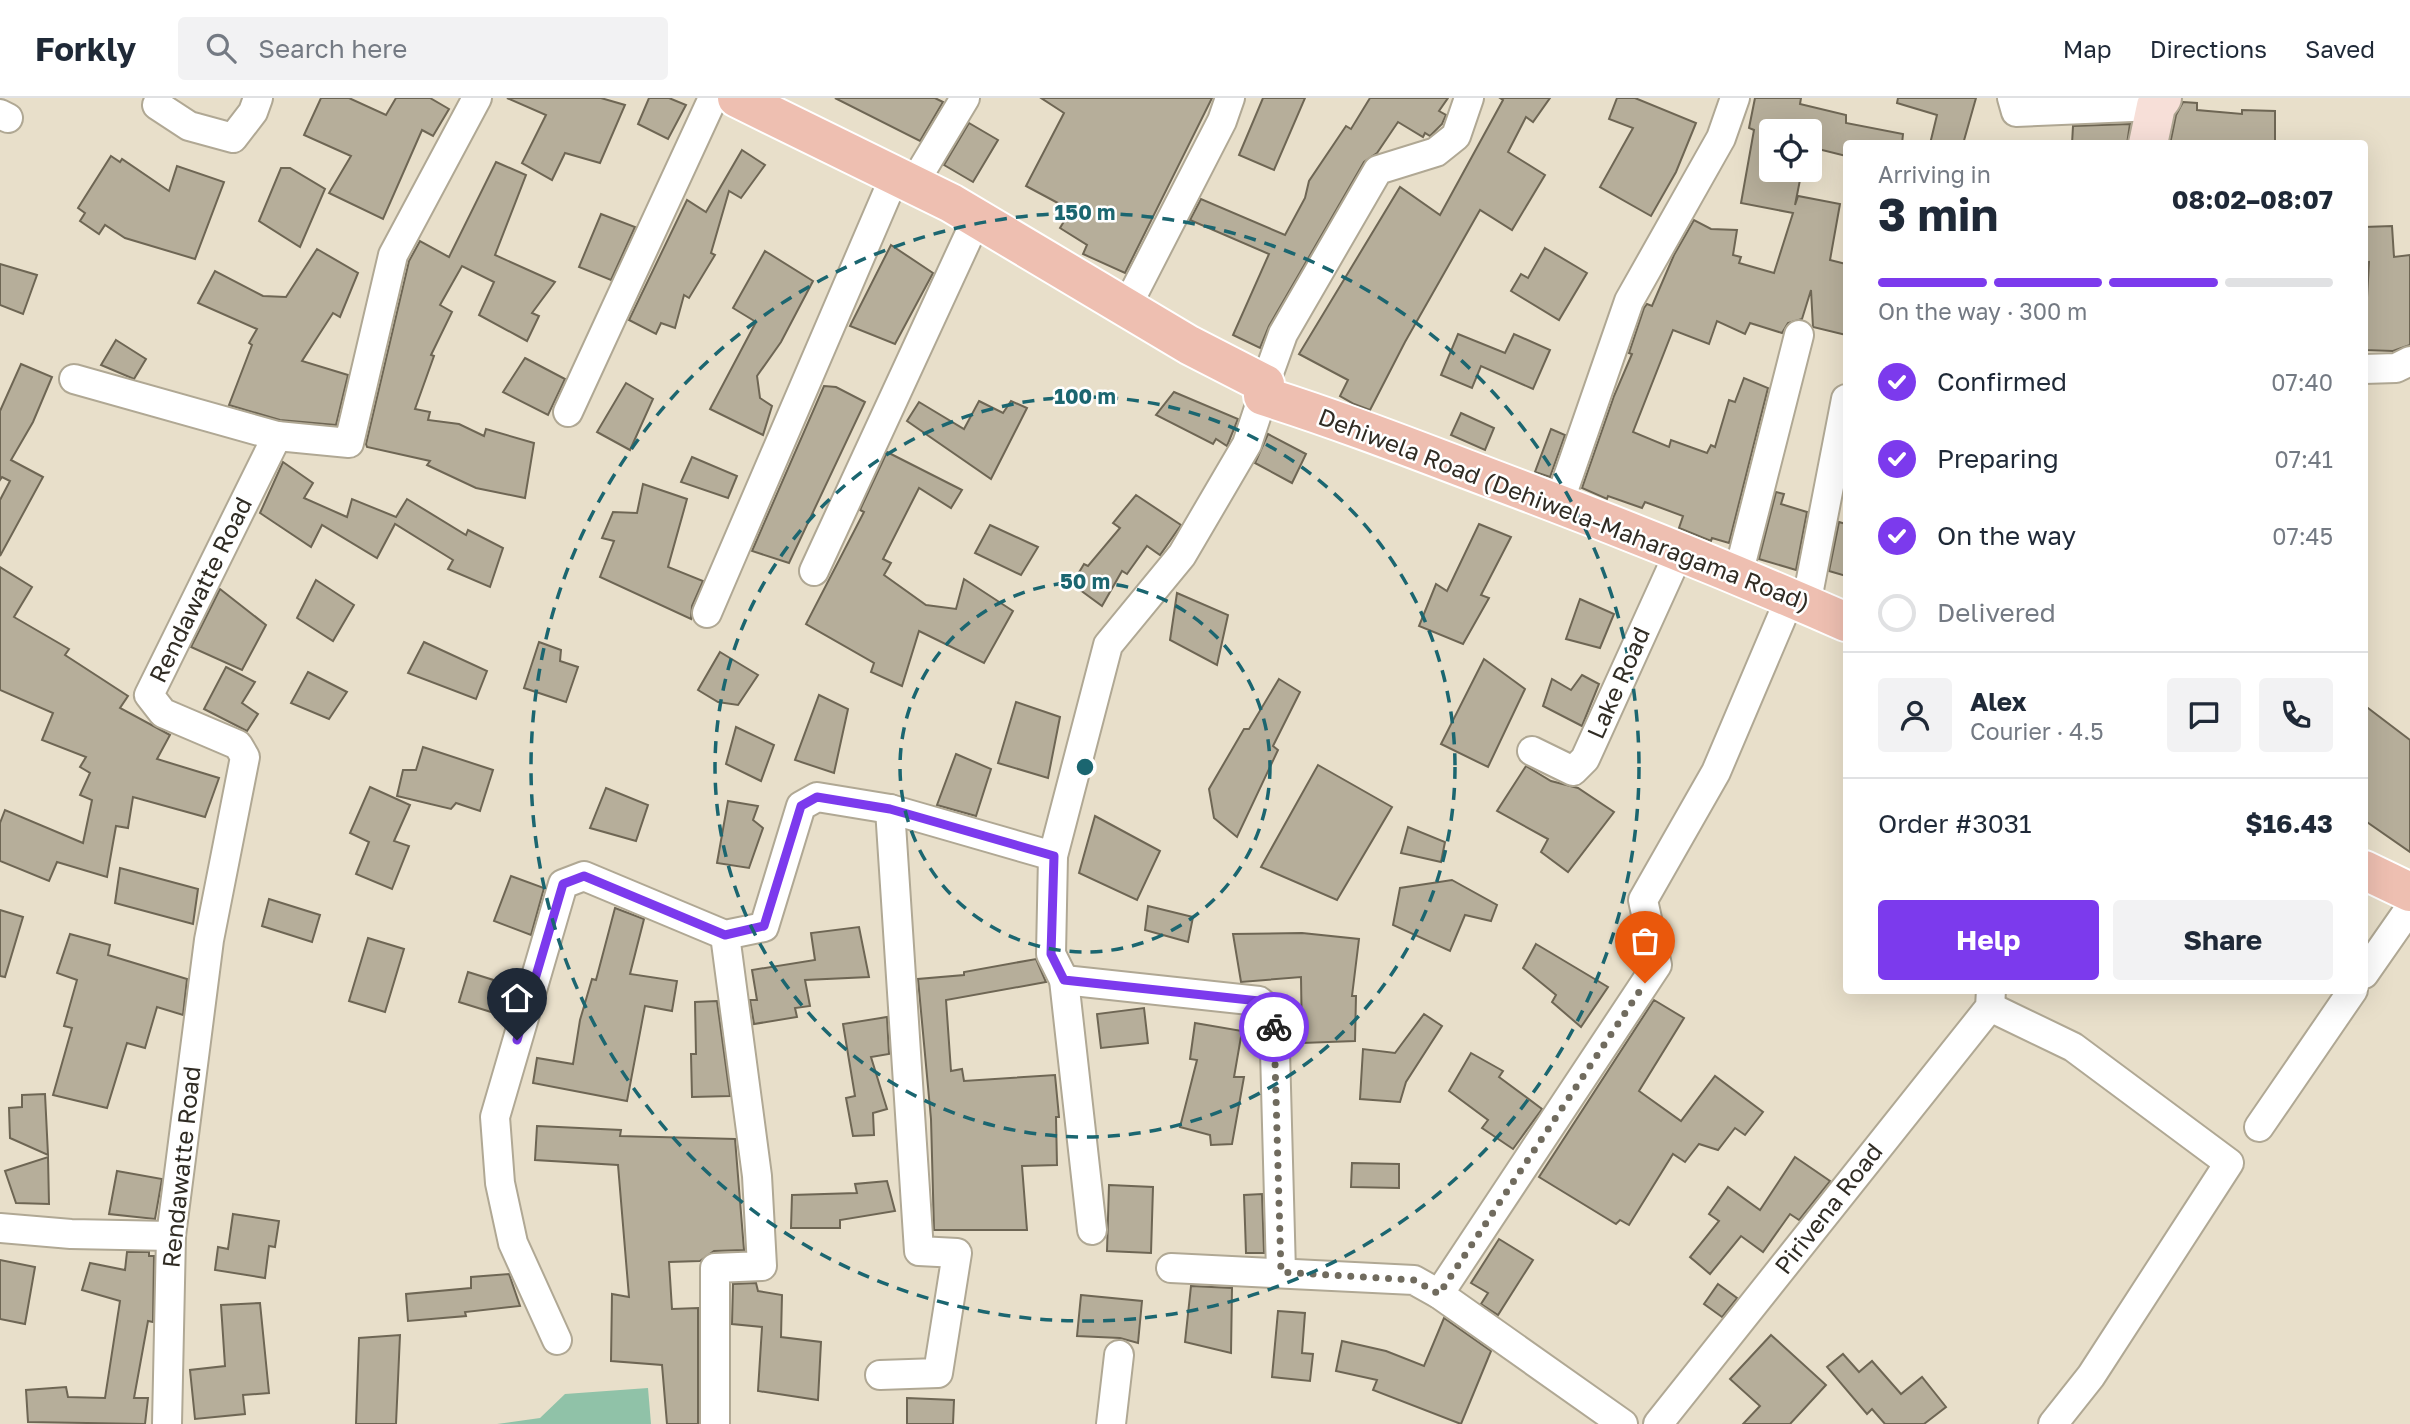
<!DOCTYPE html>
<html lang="en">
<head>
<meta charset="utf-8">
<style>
	:root { --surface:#fff; --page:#f2f2f3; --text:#1f2937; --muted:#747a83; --line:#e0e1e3; --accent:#7c3aed }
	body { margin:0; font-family:"Golos Text",sans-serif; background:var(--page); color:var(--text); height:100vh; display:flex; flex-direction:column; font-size:26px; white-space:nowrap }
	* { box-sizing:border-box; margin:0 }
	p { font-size:23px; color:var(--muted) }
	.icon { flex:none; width:38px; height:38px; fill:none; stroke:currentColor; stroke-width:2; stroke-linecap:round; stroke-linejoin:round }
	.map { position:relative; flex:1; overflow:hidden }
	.details { position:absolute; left:1843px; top:42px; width:525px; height:854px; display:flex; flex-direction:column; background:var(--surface); border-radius:7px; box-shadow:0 7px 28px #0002 }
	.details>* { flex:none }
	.controls { position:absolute; left:1759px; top:21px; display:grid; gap:14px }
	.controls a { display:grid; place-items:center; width:63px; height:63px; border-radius:7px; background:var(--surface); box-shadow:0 7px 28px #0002; font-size:35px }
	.pin { position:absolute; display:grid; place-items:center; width:60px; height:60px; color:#fff; margin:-72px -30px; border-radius:50% 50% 50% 0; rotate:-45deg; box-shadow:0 0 7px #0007 }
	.pin .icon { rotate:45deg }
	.courier { position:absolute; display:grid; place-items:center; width:70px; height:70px; margin:-35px; border:5px solid #7c3aed; border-radius:50%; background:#fff; color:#222; box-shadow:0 2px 9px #0007 }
	.head em { font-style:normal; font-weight:700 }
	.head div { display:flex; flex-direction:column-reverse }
	.head { display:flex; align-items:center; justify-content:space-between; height:119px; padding:0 35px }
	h1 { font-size:46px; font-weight:700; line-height:52px }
	.bar { display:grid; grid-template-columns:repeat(4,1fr); gap:10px 7px; align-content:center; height:84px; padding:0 35px }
	.bar i { height:9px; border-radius:5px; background:var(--line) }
	.bar .on { background:var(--accent) }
	.bar p { grid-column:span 4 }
	.line { display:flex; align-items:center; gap:18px; padding:0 35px; border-top:2px solid var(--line) }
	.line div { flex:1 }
	.round { display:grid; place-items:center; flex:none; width:74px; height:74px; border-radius:7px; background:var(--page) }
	ol { padding:0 35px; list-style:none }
	li { display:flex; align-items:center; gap:21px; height:77px }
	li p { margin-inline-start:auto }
	li .icon { padding:7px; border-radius:50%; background:var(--accent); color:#fff; stroke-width:4 }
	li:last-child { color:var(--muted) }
	li i { width:38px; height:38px; border:4px solid var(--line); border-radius:50% }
	.cta { display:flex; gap:14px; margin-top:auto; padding:14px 35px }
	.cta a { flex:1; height:80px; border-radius:7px; background:var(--accent); color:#fff; font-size:28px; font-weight:700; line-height:80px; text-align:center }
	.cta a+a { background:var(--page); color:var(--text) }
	header { display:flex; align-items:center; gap:42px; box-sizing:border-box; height:98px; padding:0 35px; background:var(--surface); border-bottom:2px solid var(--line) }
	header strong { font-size:33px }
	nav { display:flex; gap:38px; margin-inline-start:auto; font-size:24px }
	.search { width:490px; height:63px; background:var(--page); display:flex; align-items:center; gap:18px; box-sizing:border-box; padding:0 24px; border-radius:7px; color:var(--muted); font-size:26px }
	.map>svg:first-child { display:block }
</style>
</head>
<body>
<header>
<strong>Forkly</strong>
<div class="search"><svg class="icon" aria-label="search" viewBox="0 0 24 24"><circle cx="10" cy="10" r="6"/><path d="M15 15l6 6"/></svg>Search here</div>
<nav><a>Map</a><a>Directions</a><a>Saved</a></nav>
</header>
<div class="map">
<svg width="2410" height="1326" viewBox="0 0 2410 1326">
	<rect width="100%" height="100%" fill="#e8dfca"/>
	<path fill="#90c2a8" d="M648,1290L651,1326H497L540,1320L565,1296Z"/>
	<g fill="#b6ae9a" stroke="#6e6654" stroke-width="2">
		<path d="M321,0H349L386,17L396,0H430L449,11L433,38L422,32L383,121L329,95L351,58L304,37Z"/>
		<path d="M507,0H601L625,7L600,65L565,55L552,82L522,65L546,17Z"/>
		<path d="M649,0H669L686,7L668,41L638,26Z"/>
		<path d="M835,0H935L943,4L920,43Z"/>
		<path d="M1041,0H1212L1125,175L1083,156L1087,147L1060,130L1071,112L1026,88L1064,15Z"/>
		<path d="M1263,0H1305L1274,72L1239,57Z"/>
		<path d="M1370,0H1448L1439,13L1446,17L1442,26L1430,38L1425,35L1423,39L1398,24L1377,55L1364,64L1269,228L1260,250L1233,237L1269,156L1190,122L1201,101L1285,137L1305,100L1309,83L1346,28L1351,31Z"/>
		<path d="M1500,0H1550L1533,24L1526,19L1508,54L1545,77L1512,132L1480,112L1405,244L1370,312L1354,306L1340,298L1348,282L1299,256L1400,89L1440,117L1503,2Z"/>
		<path d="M1617,0H1635L1696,25L1676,74L1651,118L1600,89L1633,30L1609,21Z"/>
		<path d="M1755,0H1801L1800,6L1846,17V25L1903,36L1902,46H1846V58L1810,49V33H1771V72H1802L1795,107L1798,98L1840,106L1830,162L1846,166V237L1813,229L1811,192L1802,221L1788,225L1782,235L1750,225L1745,236L1717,223L1709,246L1673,232L1633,334L1669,349L1671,342L1707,355L1711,347L1715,349L1729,302L1735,304L1744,280L1768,290L1729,445L1712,440L1711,443L1679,430L1683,418L1645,404L1642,410L1608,398L1607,401L1582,390L1614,298L1632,256L1629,255L1644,210L1647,206L1652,208L1674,157L1694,122L1711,131L1737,132L1733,157L1741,159L1739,165L1774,175L1793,115L1741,105L1754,32L1749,30Z"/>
		<path d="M1898,0H1976L1963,46H1930L1937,17L1897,5Z"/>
		<path d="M2183,4L2197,5V12L2242,16V12L2275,13V46H2170L2176,17Z"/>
		<path d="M969,25L998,42L973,84L944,67Z"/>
		<path d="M2130,26L2127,46H2072L2073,28Z"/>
		<path d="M742,52L765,67L741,100L729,93L711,155L715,157L689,200L684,197L675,230L661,225L656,236L629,222L687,102L706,114Z"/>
		<path d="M111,58L120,64L122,61L169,93L177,68L224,84L195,161L125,140L105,127L99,136L80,123L85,115L78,110Z"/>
		<path d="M496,64L526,77L495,157L555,184L532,215L539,218L527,243L479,217L494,184L462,168L440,207L452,214L431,257L434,258L415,311L430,314L428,322L459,326L484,338L486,331L534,345L525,400L476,390L427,367L430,363L367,349L366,346L409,163L420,143L449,159Z"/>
		<path d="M281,70H290L325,91L300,149L259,123Z"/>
		<path d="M601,116L635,129L611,182L579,169Z"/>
		<path d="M2392,128L2394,159L2410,157V247L2393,253L2364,252L2369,164L2364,165V129Z"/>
		<path d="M891,147L933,175L895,246L850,228Z"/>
		<path d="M1545,150L1587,175L1559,222L1511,193L1521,176L1528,180Z"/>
		<path d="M317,151L358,175L340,219L333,215L302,263L348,277L336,327L280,322L229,307L252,247L249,245L257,231L198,205L215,173L263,198L286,199Z"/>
		<path d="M765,153L813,183L781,244L757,278L760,300L772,308L763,337L710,311L756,224L733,210Z"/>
		<path d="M0,166L37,177L23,216L0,207Z"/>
		<path d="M1458,236L1505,255L1514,236L1550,252L1533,291L1481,268L1472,290L1441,277Z"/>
		<path d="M116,242L146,261L134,281L101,267Z"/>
		<path d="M525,260L565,281L548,317L503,294Z"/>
		<path d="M21,266L52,279L33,324L11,362L43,379L0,458V402L10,383L2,379L0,382V313Z"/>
		<path d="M626,285L653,301L630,352L597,334Z"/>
		<path d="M824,288L836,289L865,304L789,465L752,453Z"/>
		<path d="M1174,294L1238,321L1227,348L1216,341L1213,346L1156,317Z"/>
		<path d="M979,303L1003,315L1011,303L1027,310L991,381L907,323L919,304L964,331Z"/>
		<path d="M1461,315L1494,330L1485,352L1451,337Z"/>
		<path d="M1551,331L1565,337L1550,379L1535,374Z"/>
		<path d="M1268,336L1306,356L1292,385L1255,365Z"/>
		<path d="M887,354L962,392L951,410L919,390L883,461L891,465L884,477L926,507L956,511L964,481L1013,513L984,565L919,533L902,588L871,574L874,565L806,526L864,414L860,412Z"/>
		<path d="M692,359L737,378L728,400L681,384Z"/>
		<path d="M283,364L313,385L304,400L347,419L352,401L396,419L407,401L466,437L468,432L503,450L490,489L448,471L453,462L395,426L377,460L322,427L311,449L260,415Z"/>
		<path d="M643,386L687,401L668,469L703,483L692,508L691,521L600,479L614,443L602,440L613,414L637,415Z"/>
		<path d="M1776,394L1784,396L1781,406L1807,414L1796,472L1759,461Z"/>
		<path d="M1136,397L1181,427L1160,457L1147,448L1127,476L1122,473L1102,508L1072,486L1084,466L1088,468L1120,430L1113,425Z"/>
		<path d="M1839,424L1846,426V478L1829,473Z"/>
		<path d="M1479,426L1511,439L1481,497L1489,500L1463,546L1419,528L1436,486L1447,493Z"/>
		<path d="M990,427L1038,449L1021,477L975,455Z"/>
		<path d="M0,469L32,489L14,519L69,551L65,557L128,598L120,610L170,637L157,661L219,680L205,719L133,699L128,730L116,728L107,779L57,764L49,783L0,763V725L5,712L83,745L92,702L80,697L90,675L80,669L86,659L42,642L53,615L0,592Z"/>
		<path d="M316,482L354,507L333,543L297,520Z"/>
		<path d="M220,491L266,527L242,572L191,549Z"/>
		<path d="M1177,495L1228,517L1217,567L1170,542Z"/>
		<path d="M1580,501L1614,516L1600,550L1566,541Z"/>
		<path d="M424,544L487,573L476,601L408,575Z"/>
		<path d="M539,544L561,552L560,563L578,569L566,604L524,590Z"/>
		<path d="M720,554L758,577L738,607L718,604L698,592Z"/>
		<path d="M1484,561L1525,591L1488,669L1441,646Z"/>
		<path d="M226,569L255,584L242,605L258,616L247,633L204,611Z"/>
		<path d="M308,574L347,594L329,621L291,605Z"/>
		<path d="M1582,577L1599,586L1582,628L1543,608L1552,581L1571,592Z"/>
		<path d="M1279,581L1300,594L1273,648L1278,652L1237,739L1214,720L1209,691L1244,631H1249Z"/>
		<path d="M819,597L848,611L834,675L795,662Z"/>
		<path d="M1016,604L1060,619L1048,680L998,665Z"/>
		<path d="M2364,607L2410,642V754L2364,722Z"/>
		<path d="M736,629L774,647L761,683L726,666Z"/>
		<path d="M423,649L493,672L480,713L456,705L451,711L397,698L403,672H416Z"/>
		<path d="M956,656L991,671L976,718L937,707Z"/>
		<path d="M1318,667L1392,709L1337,802L1261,769Z"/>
		<path d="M1526,668L1551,683L1578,690L1614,714L1568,774L1541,754L1548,741L1497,713Z"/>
		<path d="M370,689L410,707L394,743L409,748L392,791L356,776L369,744L350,735Z"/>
		<path d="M606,690L648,707L636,743L590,730Z"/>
		<path d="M728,703L758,708L753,722L763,730L749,770L717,765Z"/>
		<path d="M1095,718L1160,753L1137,802L1079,775Z"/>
		<path d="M1408,729L1445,744L1441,764L1401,755Z"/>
		<path d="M120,770L198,791L193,826L115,805Z"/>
		<path d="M511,778L544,790L531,837L494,823Z"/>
		<path d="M1452,782L1497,807L1491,823L1465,817L1450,853L1393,827L1400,790Z"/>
		<path d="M269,801L320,817L312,844L262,828Z"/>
		<path d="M1148,808L1193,819L1188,844L1145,832Z"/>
		<path d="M615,810L644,821L630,876L677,883L672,913L645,908L627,1003L533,985L537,960L573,966L580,922L592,881L596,882Z"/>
		<path d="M0,812L23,819L5,879L0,878Z"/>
		<path d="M859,829L869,879L805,882L810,908L795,910L797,919L754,926L750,902H757L752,872L815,862L811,835Z"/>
		<path d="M1302,835L1359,841L1352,898H1356L1355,943L1302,945L1301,879L1241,884L1233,836Z"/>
		<path d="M70,836L110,847L108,857L187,881L183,917L157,909L145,950L127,945L107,1010L53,997L72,930L64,928L77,882L57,875Z"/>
		<path d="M368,840L404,851L385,914L349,903Z"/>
		<path d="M1536,846L1608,889L1581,929L1552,904L1556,897L1523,870Z"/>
		<path d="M1036,861L1046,884L946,902L951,973L962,971L964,983L1055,977L1059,1019H1056L1057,1067L1022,1068L1027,1132H934L931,1021L918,881L964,877V874Z"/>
		<path d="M468,874L516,889L507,919L459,904Z"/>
		<path d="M1654,902L1684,920L1639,993L1681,1023L1715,978L1763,1014L1745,1037L1735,1030L1718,1052L1699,1046L1685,1064L1673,1056L1629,1127L1620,1122L1616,1126L1539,1079Z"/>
		<path d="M717,903L730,998L692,999L691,956H696L695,904Z"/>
		<path d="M1144,910L1148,945L1101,950L1097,916Z"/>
		<path d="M1424,916L1442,928L1406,984L1400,1004L1360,1001L1363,951L1395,955Z"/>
		<path d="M887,919L889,956L871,959L887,1011L873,1015L874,1037L853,1038L846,1000L855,998L843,926Z"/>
		<path d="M1195,925L1242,933L1234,979H1244L1232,1046L1211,1047L1210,1037L1180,1029L1197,962L1190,961Z"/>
		<path d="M1471,955L1503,973L1499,979L1542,1011L1513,1051L1482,1030L1488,1022L1449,993Z"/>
		<path d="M45,996L48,1057L10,1040L9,1010L22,1009V997Z"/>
		<path d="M537,1028L621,1032L620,1038L735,1041L744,1152L714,1153L700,1163L669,1164L672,1211L698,1210V1326H667L662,1267L611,1263L612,1196L629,1199L618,1067L535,1062Z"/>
		<path d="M48,1059L49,1106L16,1105L5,1073Z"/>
		<path d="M1795,1059L1830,1083L1799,1122L1790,1116L1763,1154L1741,1138L1710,1176L1690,1159L1719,1123L1709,1116L1728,1089L1760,1112Z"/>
		<path d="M1352,1065L1399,1066V1090L1351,1089Z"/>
		<path d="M117,1073L162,1081L155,1121L109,1116Z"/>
		<path d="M887,1083L895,1113L840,1122V1130H791L792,1097L857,1095L855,1086Z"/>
		<path d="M1109,1087L1153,1089L1151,1155L1107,1153Z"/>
		<path d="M1262,1096L1264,1155H1246L1244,1097Z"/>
		<path d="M233,1116L279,1123L275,1149L269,1148L265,1180L215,1172L218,1149L228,1151Z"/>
		<path d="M1499,1141L1533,1162L1498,1217L1481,1206L1488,1195L1471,1185Z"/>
		<path d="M127,1154H149V1158H154L153,1224L148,1223L134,1300H148L145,1326L28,1324L26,1292L66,1289L68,1299L105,1300L120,1203L82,1192L90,1165L125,1172Z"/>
		<path d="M0,1162L35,1169L25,1226L0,1221Z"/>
		<path d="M509,1176L520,1208L465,1214L466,1218L408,1223L406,1196L471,1190V1179Z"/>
		<path d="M756,1185L758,1193L782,1197L781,1239L821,1244L818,1302L758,1293L762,1229L732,1226L733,1186Z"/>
		<path d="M1718,1186L1737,1200L1722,1219L1704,1206Z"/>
		<path d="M1191,1188L1232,1190L1231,1255L1185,1244Z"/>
		<path d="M1081,1197L1142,1203L1138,1245L1120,1240L1077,1238Z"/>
		<path d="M260,1205L269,1295L243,1297L245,1316L195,1321L190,1272L225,1268L221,1207Z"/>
		<path d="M1278,1213L1305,1215L1302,1255L1313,1256L1310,1283L1272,1279Z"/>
		<path d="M1444,1220L1491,1253L1461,1326L1373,1292L1377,1282L1336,1273L1342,1243L1386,1253L1424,1268Z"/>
		<path d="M400,1237L396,1326H356L359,1240Z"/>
		<path d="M1771,1237L1826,1287L1790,1326H1743L1760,1308L1730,1281Z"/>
		<path d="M1843,1256L1859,1274L1872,1263L1901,1296L1922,1279L1946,1309L1924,1326H1885L1872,1311L1867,1316L1827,1269Z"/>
		<path d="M907,1300L954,1302L953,1326H907Z"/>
	</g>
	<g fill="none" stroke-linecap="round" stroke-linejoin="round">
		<defs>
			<g id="street">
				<path d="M2012,0L2016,14L2156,8"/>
				<path d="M157,7L189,28L233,40L253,14L258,0"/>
				<path d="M0,16L8,20"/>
				<path d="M914,85L965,0"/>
				<path d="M1127,208L1222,23L1230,0"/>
				<path d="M2364,271L2396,270L2410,263"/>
				<path d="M74,281L277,338"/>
				<path d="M1265,286L1283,236L1378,72L1436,54L1456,38L1469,0"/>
				<path d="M568,314L713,0"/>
				<path d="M1559,405L1629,203L1721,40L1735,0"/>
				<path d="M814,473L977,120"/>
				<path d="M1738,477L1799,237"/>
				<path d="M1806,507L1846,301"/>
				<path d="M707,515L896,75"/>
				<path d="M1532,653L1573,673L1585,661L1680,452"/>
				<path d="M2364,876L2410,810"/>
				<path d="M1064,882L1259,903L1274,916L1281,1174"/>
				<path d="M1990,909L2073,949L2229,1065L2091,1278L2053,1326"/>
				<path d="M2259,1029L2353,892"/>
				<path d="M0,1130L71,1136L171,1138"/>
				<path d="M1092,1132L1064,882L1051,856L1053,758L1108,547L1182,457L1247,346L1263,298"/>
				<path d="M1171,1170L1414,1182L1439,1196L1623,1326"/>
				<path d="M1439,1196L1657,867L1643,802L1716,674L1790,500"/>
				<path d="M557,1242L513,1145L500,1085L495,1019L563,786L584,778L725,837L764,829L801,708L817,699L890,711L1053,758"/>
				<path d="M880,1277L938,1275L957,1155L919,1153L890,711"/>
				<path d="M167,1326L171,1138L209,842L245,659L238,647L163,615L149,597L277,338L349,345L393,157L477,0"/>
				<path d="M715,1326V1170L762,1168L757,1078L725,837"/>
				<path d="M1111,1326L1119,1257"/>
				<path d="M1658,1326L1990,909L1991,892"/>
			</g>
			<path id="secondary" d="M2148,46L2156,8L2162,0"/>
			<g id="primary">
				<path d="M737,0L951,105L1189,247L1265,286L1263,298C1352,326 1439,361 1527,394C1635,435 1741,478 1846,524"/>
				<path d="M2364,772L2410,794"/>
			</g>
		</defs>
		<use href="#street" stroke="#b0a894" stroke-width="32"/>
		<use href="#secondary" stroke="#b0a894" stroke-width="42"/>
		<use href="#primary" stroke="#fff" stroke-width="42"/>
		<use href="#street" stroke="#fff" stroke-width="28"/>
		<use href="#secondary" stroke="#f7dfd8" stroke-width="38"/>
		<use href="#primary" stroke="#eebfb1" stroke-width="38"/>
	</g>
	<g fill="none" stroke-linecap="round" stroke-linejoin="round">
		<path stroke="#706b5e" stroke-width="7" stroke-dasharray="0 12.6" d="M1274,929L1281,1174L1414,1182L1439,1196L1645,885"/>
		<path stroke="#7c3aed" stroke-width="9" d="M517,942L563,786L584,778L725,837L764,828L801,708L817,699L890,711L1054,758L1051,856L1064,882L1259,903L1274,916V929"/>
	</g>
	<g fill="none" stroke="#1b6670" stroke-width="3.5" stroke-dasharray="12 9">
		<circle cx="1085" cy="669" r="185"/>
		<circle cx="1085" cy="669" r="370"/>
		<circle cx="1085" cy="669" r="554"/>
	</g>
	<g text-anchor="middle" stroke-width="5" stroke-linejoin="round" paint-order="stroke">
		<g font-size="24" fill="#302c24" stroke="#fff">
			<text transform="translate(1564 412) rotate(21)" y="8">Dehiwela Road (Dehiwela-Maharagama Road)</text>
			<text transform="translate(201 492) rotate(-64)" y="8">Rendawatte Road</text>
			<text transform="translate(1619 585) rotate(-66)" y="8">Lake Road</text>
			<text transform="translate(182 1069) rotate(-84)" y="8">Rendawatte Road</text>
			<text transform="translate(1829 1111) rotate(-52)" y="8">Pirivena Road</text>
		</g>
	</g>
	<circle cx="1085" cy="669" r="10" fill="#1b6670" stroke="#fff" stroke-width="3.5"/>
	<g font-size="21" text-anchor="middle" font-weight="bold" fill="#1b6670" stroke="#fff" stroke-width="5" stroke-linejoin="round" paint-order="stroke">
		<text x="1085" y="122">150 m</text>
		<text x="1085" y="306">100 m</text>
		<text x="1085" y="491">50 m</text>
	</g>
</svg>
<div class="controls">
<a><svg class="icon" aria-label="locate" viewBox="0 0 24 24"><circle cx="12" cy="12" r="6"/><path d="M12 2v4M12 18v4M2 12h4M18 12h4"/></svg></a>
</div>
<div class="pin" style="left:1645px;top:885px;background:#ea580c"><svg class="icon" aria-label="bag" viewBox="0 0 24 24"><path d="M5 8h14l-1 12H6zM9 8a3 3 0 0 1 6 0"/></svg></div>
<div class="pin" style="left:517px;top:942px;background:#1f2937"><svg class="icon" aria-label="home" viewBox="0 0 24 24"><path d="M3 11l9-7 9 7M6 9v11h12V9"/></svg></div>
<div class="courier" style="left:1274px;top:929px"><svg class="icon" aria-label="bike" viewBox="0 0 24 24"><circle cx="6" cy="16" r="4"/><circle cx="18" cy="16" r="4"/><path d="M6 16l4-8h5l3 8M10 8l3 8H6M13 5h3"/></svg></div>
<section class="details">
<div class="head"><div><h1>3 min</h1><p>Arriving in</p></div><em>08:02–08:07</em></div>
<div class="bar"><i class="on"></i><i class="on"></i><i class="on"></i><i></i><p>On the way · 300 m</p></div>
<ol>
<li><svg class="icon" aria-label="check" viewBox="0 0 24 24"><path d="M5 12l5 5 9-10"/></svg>Confirmed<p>07:40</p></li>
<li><svg class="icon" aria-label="check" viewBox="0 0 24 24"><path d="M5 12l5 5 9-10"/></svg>Preparing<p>07:41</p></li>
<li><svg class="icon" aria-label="check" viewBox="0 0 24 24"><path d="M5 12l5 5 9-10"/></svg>On the way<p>07:45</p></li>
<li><i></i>Delivered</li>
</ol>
<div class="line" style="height:126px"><a class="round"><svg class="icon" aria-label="person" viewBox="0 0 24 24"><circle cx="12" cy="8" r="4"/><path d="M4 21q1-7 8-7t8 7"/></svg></a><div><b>Alex</b><p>Courier · 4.5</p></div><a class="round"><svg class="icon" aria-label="chat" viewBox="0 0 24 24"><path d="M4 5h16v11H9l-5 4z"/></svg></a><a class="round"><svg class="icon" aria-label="phone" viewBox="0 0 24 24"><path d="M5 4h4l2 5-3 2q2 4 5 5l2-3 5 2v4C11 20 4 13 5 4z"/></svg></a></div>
<div class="line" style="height:91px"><div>Order #3031</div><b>$16.43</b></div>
<div class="cta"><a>Help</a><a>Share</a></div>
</section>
</div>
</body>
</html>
